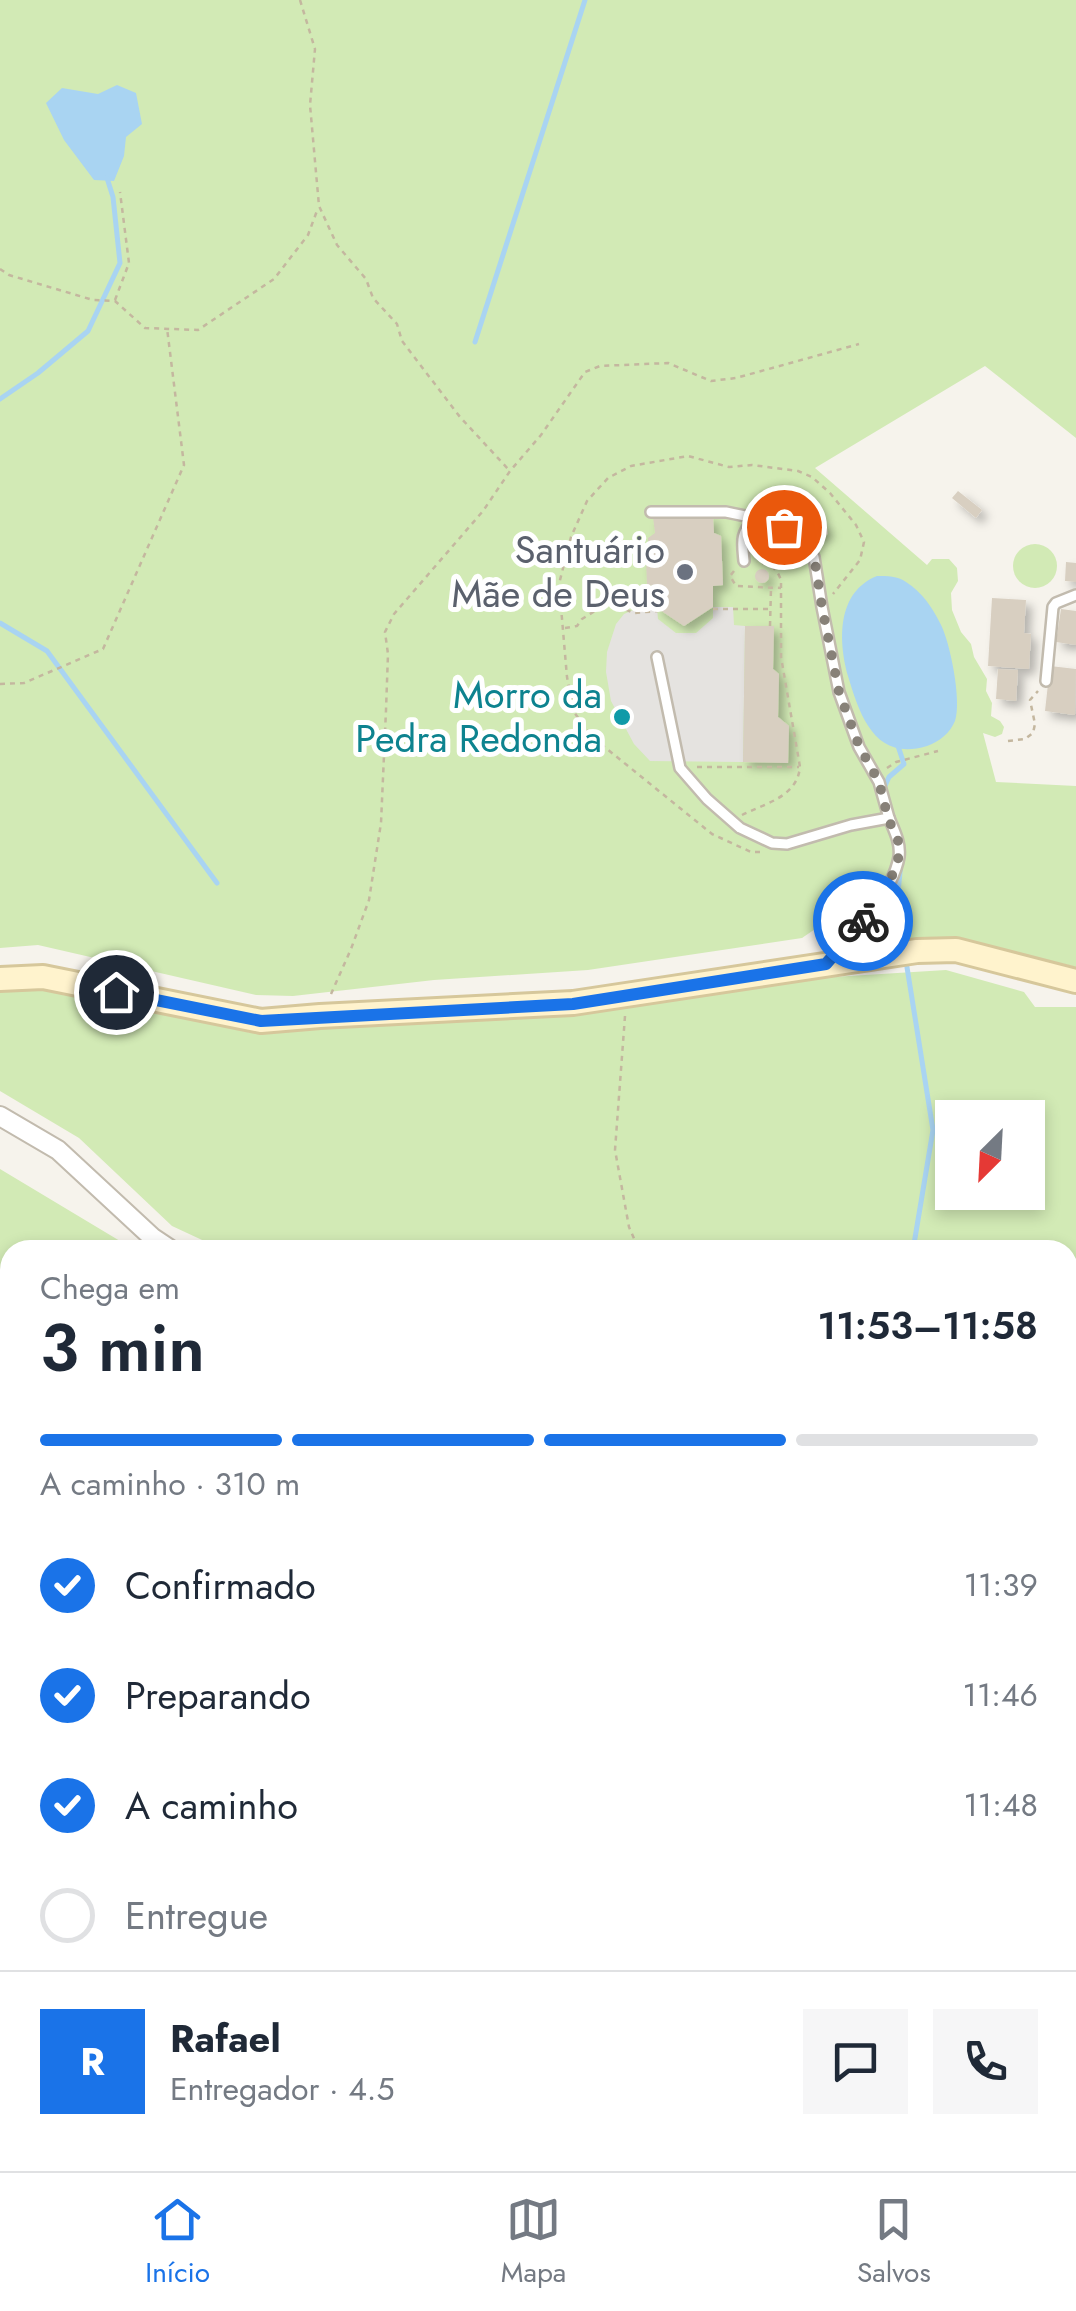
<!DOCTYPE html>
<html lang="pt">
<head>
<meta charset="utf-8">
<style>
	:root { --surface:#fff; --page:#f6f6f7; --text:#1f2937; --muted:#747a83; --line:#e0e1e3; --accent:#1a73e8 }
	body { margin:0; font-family:Jost,sans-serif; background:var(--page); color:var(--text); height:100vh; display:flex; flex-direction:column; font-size:38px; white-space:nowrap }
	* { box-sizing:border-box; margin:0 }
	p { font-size:32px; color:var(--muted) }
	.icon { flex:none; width:55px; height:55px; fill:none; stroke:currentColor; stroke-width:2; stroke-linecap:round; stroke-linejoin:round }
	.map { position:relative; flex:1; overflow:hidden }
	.sheet { position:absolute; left:0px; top:1240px; width:1078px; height:932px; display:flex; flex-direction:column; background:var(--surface); border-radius:30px 30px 0 0; box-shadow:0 5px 15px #0003 }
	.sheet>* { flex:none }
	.needle { width:65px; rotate:204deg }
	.controls { position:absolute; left:935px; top:1100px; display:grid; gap:20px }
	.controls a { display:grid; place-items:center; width:110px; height:110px; border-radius:0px; background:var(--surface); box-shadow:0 5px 15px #0003; font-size:50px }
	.pin { position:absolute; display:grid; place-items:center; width:85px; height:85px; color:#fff; margin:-42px; border:5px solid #fff; border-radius:50%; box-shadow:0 2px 10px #0007 }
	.courier { position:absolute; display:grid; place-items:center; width:100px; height:100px; margin:-50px; border:8px solid #1a73e8; border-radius:50%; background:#fff; color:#222; box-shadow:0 2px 12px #0007 }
	.head em { font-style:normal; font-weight:600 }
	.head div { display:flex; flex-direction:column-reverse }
	.head { display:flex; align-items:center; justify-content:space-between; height:170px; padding:0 40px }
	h1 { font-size:65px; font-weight:600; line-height:75px }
	.bar { display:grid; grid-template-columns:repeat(4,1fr); gap:15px 10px; align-content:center; height:120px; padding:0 40px }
	.bar i { height:12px; border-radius:8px; background:var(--line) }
	.bar .current { background:var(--accent) }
	.bar p { grid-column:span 4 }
	.line { display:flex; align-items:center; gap:25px; padding:0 40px; border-top:2px solid var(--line) }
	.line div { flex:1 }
	.round { display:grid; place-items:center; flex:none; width:105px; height:105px; border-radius:0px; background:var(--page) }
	ol { padding:0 40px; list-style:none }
	li { display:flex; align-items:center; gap:30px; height:110px }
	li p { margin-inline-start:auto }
	li .icon { padding:10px; border-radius:50%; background:var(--accent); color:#fff; stroke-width:4 }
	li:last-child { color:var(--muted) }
	li i { width:55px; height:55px; border:5px solid var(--line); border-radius:50% }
	.tabs { display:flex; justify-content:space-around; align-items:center; height:140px; border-top:2px solid var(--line); background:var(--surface); font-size:28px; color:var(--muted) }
	.tabs a { display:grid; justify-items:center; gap:5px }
	.tabs .current { color:var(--accent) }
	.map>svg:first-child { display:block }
</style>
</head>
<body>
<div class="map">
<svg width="1076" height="2171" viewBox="0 0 1076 2171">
	<defs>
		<filter id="shadow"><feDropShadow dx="6" dy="6" stdDeviation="5" flood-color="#0004"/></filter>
	</defs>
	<rect width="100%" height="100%" fill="#f6f3ec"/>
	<g fill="#d2eab5" fill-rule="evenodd">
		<path d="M0,0H1076V438L985,366L815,468L927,565L932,559H949L957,568L958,581L951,593L952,610L961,632L971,644L974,657L987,679L986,691L992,703L991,716L1000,721L1004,727L1002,734L995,737L983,733L996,782L1076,786V967L968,940H861L867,927L843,910L802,938L588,970L434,980L293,996L256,995L38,945L0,948Z"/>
		<circle cx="1035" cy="566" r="22"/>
		<path d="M946,970L1024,992L1035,1007H1076V1455L1068,1456V1250H315L290,1244L215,1246L172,1226L79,1138L0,1091V988L41,987L252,1033L595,1011L800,979ZM952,1118H1028V1192H952Z"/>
		<path d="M0,1169L135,1250H10V1663L0,1660Z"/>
		<path d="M0,1763L10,1772V1995L0,1983Z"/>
		<path d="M1068,1912H1076V2024L1068,2118Z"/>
		<path d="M488,2163H1064L1063,2171H498Z"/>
	</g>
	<path fill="#e5e3e0" d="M713,607H733L734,625L745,626L743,762L650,761L634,744L611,701L606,672L607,652L616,624L624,614L636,609L657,608L658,619L676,633H696L713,618Z"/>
	<g fill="#a9d4f2">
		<path d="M117,85L136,93L142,124L126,137L124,156L114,181L94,180L64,140L46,103L62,88L98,94Z"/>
		<path d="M877,576C887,576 898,576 906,582C922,592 932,607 940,623C950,641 962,701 955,721C950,733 939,742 927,746C876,762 860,717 848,676C838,640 837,592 877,576Z"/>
	</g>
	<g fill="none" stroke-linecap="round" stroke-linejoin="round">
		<g stroke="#a9d4f2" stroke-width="5">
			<path d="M475,342L585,0"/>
			<path d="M0,399L38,373L88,331L120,263L113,197L107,178"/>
			<path d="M0,623L47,651L217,883"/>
			<path d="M883,790L889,777L904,764L898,746"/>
			<path d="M901,862L897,903L903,945"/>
			<path d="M906,961L933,1130L913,1250"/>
			<path d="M0,1513L10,1519"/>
			<path d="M716,2162L823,2168L831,2171"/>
			<path d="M1021,2171L1023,2162"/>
		</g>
	</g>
	<g fill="#d8cfc1" filter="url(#shadow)">
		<path d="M958,491L982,510L976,518L952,498Z"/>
		<path d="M713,516L714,533L721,536L723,585L713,586V607L684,626L657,608V585L647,586L646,559L649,557L648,538L655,533L653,517Z"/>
		<path d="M826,523L828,534L815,537L812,526Z"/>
		<path d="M1066,562L1076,563V582L1065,581Z"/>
		<circle cx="762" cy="576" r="7"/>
		<path d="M992,598L1026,600L1024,633L1031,634L1029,669L988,666Z"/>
		<path d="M1061,609L1076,611V645L1056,642Z"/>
		<path d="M745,626H774L773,669L779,674L778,717L789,726L788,763L743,762Z"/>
		<path d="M1050,666L1076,669L1075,715L1045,711Z"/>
		<path d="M998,669L1018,670L1016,701L996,699Z"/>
		<path d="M1073,1606L1076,1627L1068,1629V1608Z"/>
		<path d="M1068,1699L1076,1701V1721L1068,1718Z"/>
		<path d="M1076,1722V1744L1072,1746L1068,1736V1727Z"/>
	</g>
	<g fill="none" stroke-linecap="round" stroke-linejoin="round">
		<defs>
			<g id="lane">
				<path d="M651,512H726L755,518"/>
				<path d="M744,561C742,541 740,534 755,518L784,527L803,538L814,557L822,607L839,692L859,747L879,782L889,818"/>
				<path d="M657,657L680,768L707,799L740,828L772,843L787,844L851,825L889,818C894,830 901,843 899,857C893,892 855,933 831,959"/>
				<path d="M1046,681L1053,607L1056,603L1076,595"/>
			</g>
			<g id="street">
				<path d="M0,1116L58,1150L153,1238L171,1250"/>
				<path d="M1068,1466H1076"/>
				<path d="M1068,1871L1076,1872"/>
				<path d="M0,2016L10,2029"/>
				<path d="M116,2162L123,2171"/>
			</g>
			<path id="secondary" d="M0,979L43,977L261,1021L320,1016L573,1003L917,951L956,950L1076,981"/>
		</defs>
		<use href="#lane" stroke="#c2bbae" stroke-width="14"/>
		<use href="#street" stroke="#c2bbae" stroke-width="22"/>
		<use href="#secondary" stroke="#d6c79b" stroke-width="28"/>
		<g stroke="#c4b79f" stroke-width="2.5" stroke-dasharray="5 5" stroke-linecap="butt">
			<path d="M300,0L315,49L310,105L319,206L337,245L366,279L373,298L397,324L402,341L460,417L509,470"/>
			<path d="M0,269L9,275L93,300L115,301L145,328L198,330L274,279L308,235L318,208"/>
			<path d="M115,300L129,263L120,192"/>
			<path d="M734,571L730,576L736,586L781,588"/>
			<path d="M713,609H770"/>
			<path d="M770,626L771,588"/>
			<path d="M565,628L577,626L582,619L606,604H612L634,613L658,611"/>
			<path d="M0,684L24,683L103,649L184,465L167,328"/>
			<path d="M1008,741L1025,739L1033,733L1035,724L1030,700L1038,691"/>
			<path d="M697,767H799"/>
			<path d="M887,768L896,762L938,751"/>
			<path d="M742,815C766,803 797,797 800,767L781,657V580C776,567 770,564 757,562"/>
			<path d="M760,852H751L712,834L591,736L574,712L567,677L559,584L571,537L587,501L608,478L631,466L688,456L729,467L752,465L798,471L812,477L830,493L856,525L864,542L860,560L833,594"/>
			<path d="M331,994L351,949L369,900L381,823L386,710L388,654L385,632L394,614L483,511L510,471L541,435L585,372L600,366L668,363L711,381L736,378L859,344"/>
			<path d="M625,1016L615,1150L629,1227L639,1250"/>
		</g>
		<use href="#lane" stroke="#fff" stroke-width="9"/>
		<use href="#street" stroke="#fff" stroke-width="18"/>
		<use href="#secondary" stroke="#fff3cd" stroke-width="22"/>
	</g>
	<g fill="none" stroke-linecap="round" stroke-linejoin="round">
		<path stroke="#878178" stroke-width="10" stroke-dasharray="0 18" d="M784,527L803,538L814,556L822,607L839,692L859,746L879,782L888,818L899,843V856L889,884L863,921"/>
		<path stroke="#1a73e8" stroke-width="12" d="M116,992L261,1021L573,1004L826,964L863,921"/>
	</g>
	<circle fill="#6b7280" stroke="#fff" stroke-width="4" cx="685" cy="572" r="10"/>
	<circle fill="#0f9aa8" stroke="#fff" stroke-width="4" cx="622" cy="717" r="10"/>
	<g text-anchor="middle" stroke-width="10" stroke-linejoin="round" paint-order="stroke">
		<g font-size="38" fill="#5b616d" stroke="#fff" text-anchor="end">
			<text x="665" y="563">Santuário<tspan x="665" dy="44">Mãe de Deus</tspan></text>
		</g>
		<g font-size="38" fill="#0d838f" stroke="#fff" text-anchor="end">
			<text x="602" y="708">Morro da<tspan x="602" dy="44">Pedra Redonda</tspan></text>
		</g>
	</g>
</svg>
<div class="controls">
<a><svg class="needle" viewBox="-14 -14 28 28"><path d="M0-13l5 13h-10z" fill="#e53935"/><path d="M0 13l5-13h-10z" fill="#747a83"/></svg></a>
</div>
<div class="pin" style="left:784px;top:527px;background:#ea580c"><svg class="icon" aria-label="bag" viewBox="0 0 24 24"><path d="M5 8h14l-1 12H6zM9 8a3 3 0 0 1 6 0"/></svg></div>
<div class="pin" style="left:116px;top:992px;background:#1f2937"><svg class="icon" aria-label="home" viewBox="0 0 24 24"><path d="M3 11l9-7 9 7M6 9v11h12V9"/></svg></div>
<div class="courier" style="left:863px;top:921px"><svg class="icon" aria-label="bike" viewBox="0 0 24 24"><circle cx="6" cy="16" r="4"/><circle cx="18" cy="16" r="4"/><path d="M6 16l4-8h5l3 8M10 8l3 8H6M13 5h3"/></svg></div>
<section class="sheet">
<div class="head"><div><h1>3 min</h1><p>Chega em</p></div><em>11:53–11:58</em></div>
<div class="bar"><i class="current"></i><i class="current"></i><i class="current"></i><i></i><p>A caminho · 310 m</p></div>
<ol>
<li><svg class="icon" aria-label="check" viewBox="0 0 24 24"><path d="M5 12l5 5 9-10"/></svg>Confirmado<p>11:39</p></li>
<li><svg class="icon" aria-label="check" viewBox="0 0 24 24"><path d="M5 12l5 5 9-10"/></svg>Preparando<p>11:46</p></li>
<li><svg class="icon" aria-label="check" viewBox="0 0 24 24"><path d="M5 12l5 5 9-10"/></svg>A caminho<p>11:48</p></li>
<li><i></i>Entregue</li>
</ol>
<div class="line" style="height:180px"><b class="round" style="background:var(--accent);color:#fff">R</b><div><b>Rafael</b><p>Entregador · 4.5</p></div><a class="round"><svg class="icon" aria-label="chat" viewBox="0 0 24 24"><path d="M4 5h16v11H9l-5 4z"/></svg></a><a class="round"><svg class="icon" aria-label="phone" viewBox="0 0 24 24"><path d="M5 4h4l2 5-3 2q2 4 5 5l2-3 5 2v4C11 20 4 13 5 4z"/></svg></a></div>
</section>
</div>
<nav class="tabs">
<a class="current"><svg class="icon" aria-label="home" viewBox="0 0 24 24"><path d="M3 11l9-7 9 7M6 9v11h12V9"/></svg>Início</a>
<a><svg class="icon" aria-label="map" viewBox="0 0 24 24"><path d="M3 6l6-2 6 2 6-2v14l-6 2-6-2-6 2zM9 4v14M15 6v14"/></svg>Mapa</a>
<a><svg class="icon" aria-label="saved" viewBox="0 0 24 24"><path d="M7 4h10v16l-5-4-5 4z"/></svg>Salvos</a>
</nav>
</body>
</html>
